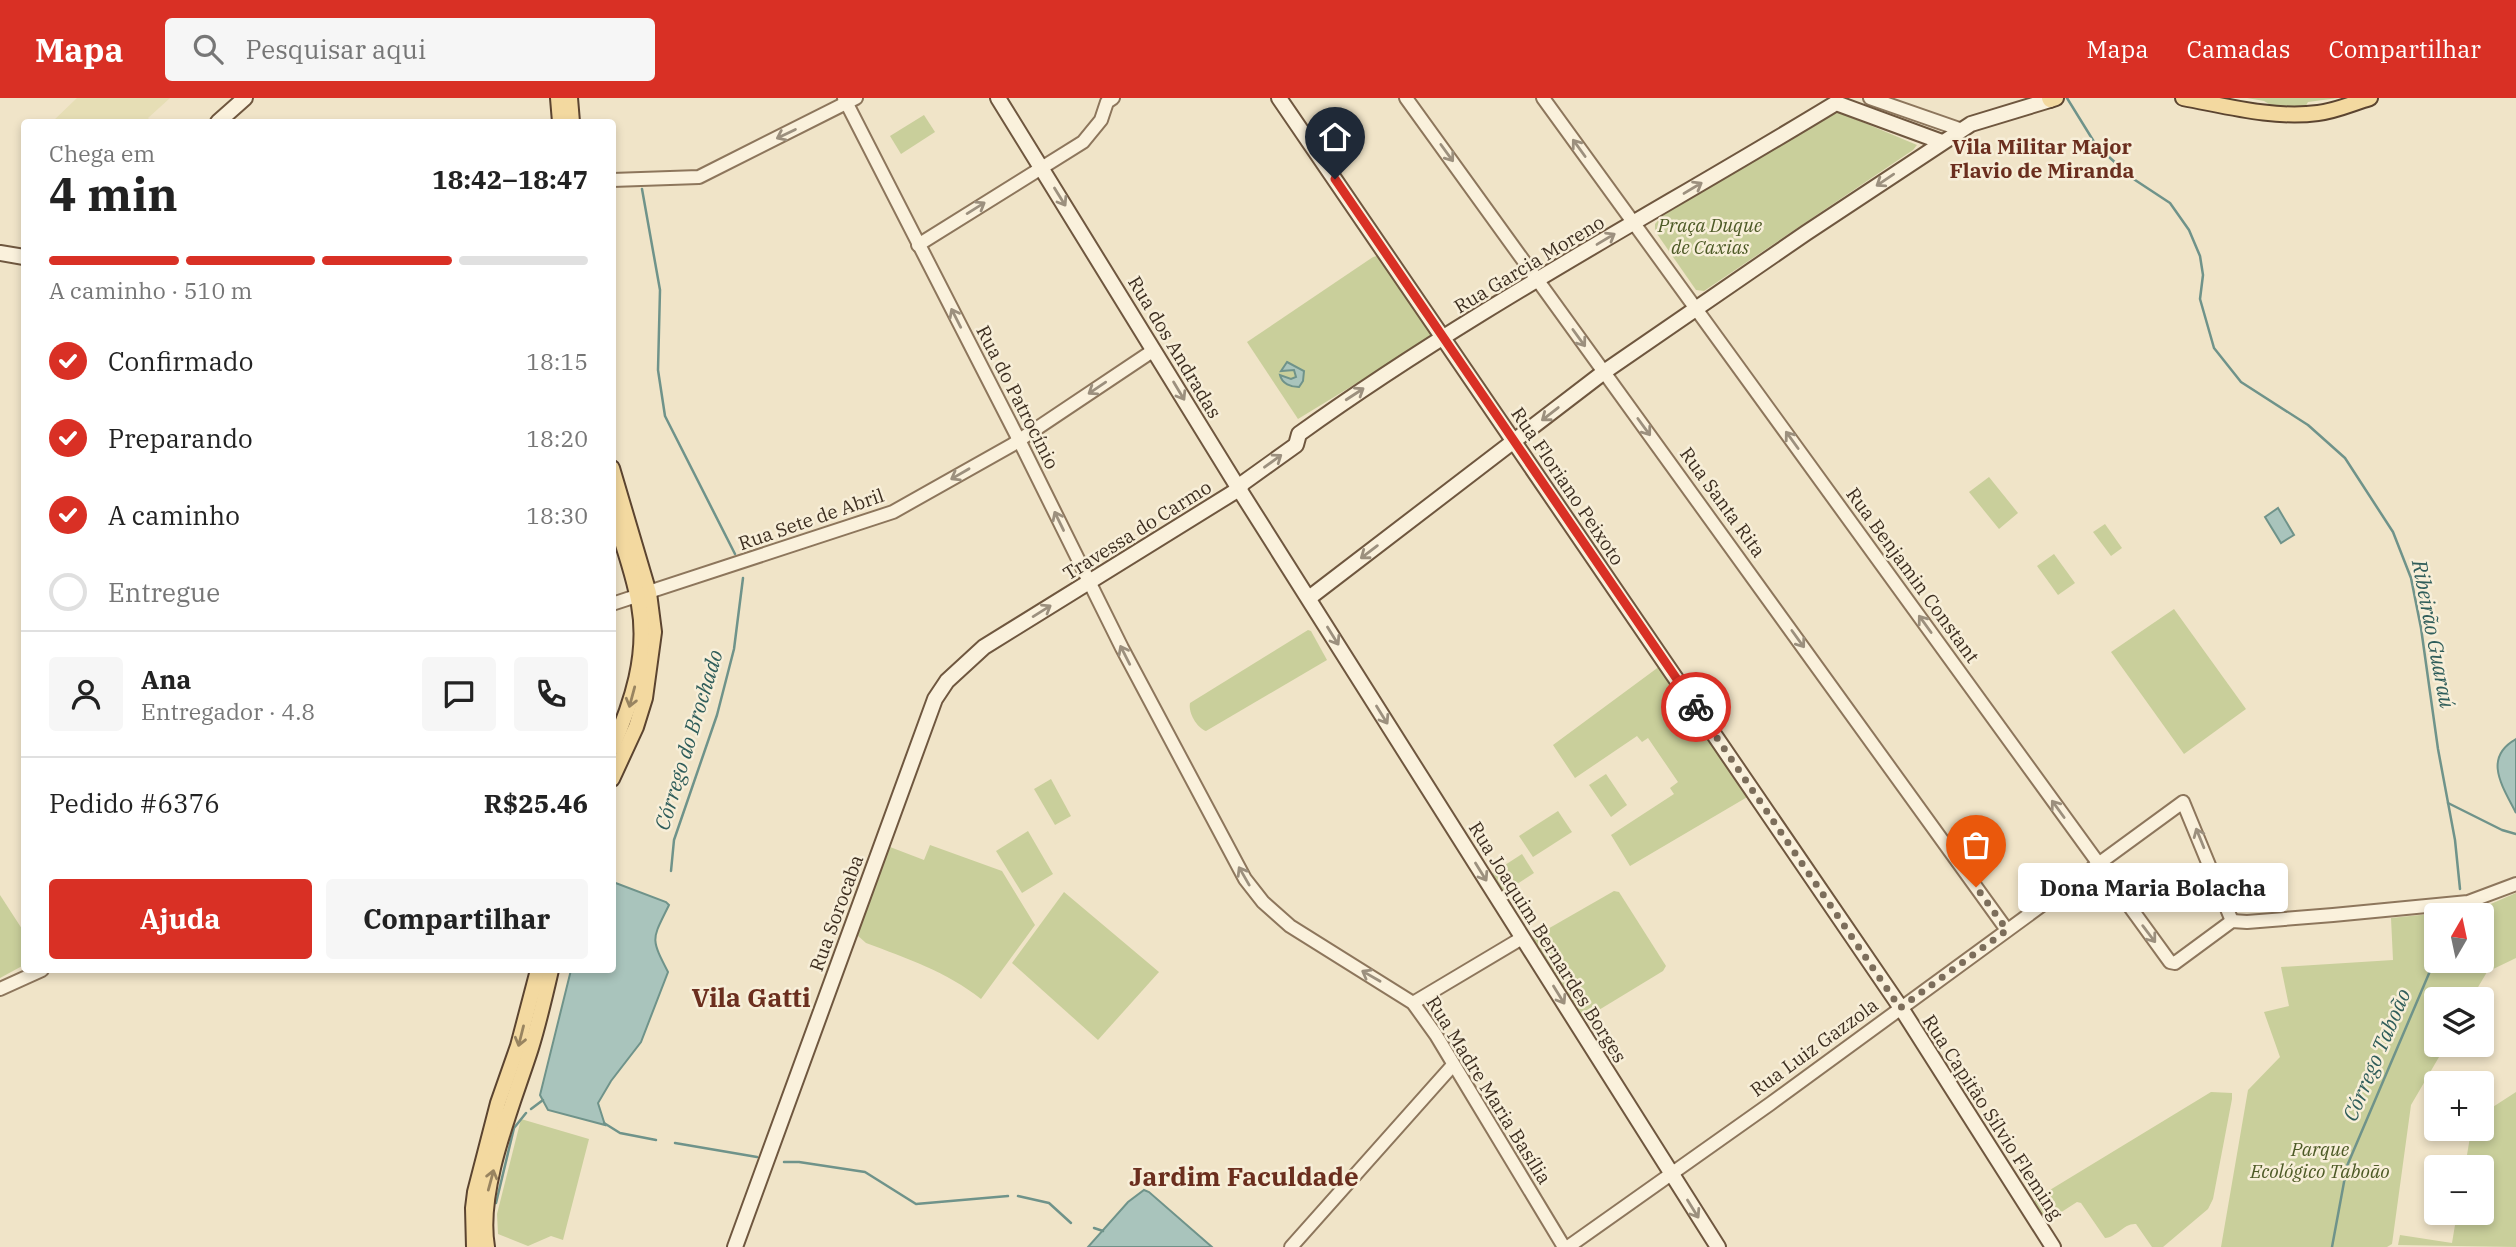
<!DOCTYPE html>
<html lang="pt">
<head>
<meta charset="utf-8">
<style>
	:root { --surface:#fff; --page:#f6f6f6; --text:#222; --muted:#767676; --line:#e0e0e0; --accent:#d93025 }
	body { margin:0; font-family:"IBM Plex Serif",serif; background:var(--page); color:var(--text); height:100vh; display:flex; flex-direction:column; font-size:26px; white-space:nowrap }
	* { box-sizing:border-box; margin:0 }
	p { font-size:23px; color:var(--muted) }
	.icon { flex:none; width:38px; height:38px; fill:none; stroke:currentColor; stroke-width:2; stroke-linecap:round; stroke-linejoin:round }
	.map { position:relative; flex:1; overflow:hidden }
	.sheet { position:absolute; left:21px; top:21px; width:595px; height:854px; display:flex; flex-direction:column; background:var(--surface); border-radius:7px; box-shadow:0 4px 10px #0003 }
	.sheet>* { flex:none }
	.needle { width:46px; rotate:9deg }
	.fabs { position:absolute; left:2424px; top:805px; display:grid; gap:14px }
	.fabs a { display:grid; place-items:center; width:70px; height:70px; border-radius:7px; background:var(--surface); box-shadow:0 4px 10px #0003; font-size:35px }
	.pin { position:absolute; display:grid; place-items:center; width:60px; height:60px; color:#fff; margin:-72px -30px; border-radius:50% 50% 50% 0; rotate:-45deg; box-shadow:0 0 7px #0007 }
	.pin .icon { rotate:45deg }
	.courier { position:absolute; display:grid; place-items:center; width:70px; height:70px; margin:-35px; border:5px solid #d93025; border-radius:50%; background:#fff; color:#222; box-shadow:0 2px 9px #0007 }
	.bubble { position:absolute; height:49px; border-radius:7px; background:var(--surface); box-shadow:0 4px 10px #0003; font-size:23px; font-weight:800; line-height:49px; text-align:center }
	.overview em { font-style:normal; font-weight:800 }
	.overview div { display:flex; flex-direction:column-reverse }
	.overview { display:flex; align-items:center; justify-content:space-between; height:119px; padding:0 28px }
	h1 { font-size:46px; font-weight:800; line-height:52px }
	.bar { display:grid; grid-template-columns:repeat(4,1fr); gap:10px 7px; align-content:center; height:84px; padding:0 28px }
	.bar i { height:9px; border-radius:5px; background:var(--line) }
	.bar .on { background:var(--accent) }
	.bar p { grid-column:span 4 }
	.line { display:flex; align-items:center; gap:18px; padding:0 28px; border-top:2px solid var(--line) }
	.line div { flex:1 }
	.round { display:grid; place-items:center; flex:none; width:74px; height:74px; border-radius:7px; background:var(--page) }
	ol { padding:0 28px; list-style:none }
	li { display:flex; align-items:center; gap:21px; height:77px }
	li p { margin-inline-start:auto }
	li .icon { padding:7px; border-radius:50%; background:var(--accent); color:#fff; stroke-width:4 }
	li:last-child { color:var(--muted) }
	li i { width:38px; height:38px; border:4px solid var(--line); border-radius:50% }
	.primary-button { display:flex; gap:14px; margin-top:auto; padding:14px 28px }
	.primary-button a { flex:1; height:80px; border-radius:7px; background:var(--accent); color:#fff; font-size:28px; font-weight:800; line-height:80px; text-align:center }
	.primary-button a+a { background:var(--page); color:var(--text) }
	header { display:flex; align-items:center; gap:42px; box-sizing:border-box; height:98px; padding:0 35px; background:var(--accent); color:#fff }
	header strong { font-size:33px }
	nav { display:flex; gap:38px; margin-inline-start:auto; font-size:24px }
	.search { width:490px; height:63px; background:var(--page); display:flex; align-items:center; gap:18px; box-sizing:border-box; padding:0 24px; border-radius:7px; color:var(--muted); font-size:26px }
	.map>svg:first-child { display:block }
</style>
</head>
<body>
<header>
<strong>Mapa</strong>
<div class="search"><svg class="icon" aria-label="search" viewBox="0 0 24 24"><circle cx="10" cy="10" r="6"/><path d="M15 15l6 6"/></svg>Pesquisar aqui</div>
<nav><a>Mapa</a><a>Camadas</a><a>Compartilhar</a></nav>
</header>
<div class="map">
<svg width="2516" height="1149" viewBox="0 0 2516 1149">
	<rect width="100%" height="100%" fill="#f0e4c8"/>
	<path fill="#e6deb5" d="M77,0H170L148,20L152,24H52Z"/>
	<g fill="#c9cf9b" fill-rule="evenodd">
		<path d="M2247,0H2338L2308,4L2304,11L2274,9L2264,3Z"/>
		<path d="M1836,13L1917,47L1913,52L1704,193L1696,192L1655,133V126L1662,118L1768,52Z"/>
		<path d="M924,17L935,34L901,56L890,38Z"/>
		<path d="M1377,158L1381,160L1434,238L1298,321L1247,244L1373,159Z"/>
		<path d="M1989,379L2018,415L1999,431L1969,394Z"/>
		<path d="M2105,426L2122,450L2111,458L2093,434Z"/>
		<path d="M2054,456L2075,485L2058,497L2037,468Z"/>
		<path d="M2174,511L2246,611L2184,656L2111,554Z"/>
		<path d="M1308,532L1311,533L1327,562L1206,633C1197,630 1188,615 1190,605Z"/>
		<path d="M1660,568L1749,698L1630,768L1611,737L1674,696L1670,690L1678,684L1648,640L1642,644L1637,638L1575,680L1553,647Z"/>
		<path d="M1606,676L1627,707L1611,719L1589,687Z"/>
		<path d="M1051,681L1071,718L1055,727L1034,691Z"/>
		<path d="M1558,713L1572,734L1533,759L1519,738Z"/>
		<path d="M1028,733L1053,776L1022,795L996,753Z"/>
		<path d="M930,747L1002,773L1035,827L981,901C947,874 906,860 866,845L857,837L890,749L924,762Z"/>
		<path d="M1522,756L1534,775L1500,797L1488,778Z"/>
		<path d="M1614,793L1619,794L1666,868L1663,873L1584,921H1578L1531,845L1532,840Z"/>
		<path d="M1064,794L1159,874L1098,942L1012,865Z"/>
		<path d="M2516,795V860L2487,874L2471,901H2436V947H2446L2411,1007L2392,1146L2387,1149H2221L2248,992L2280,959L2264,914L2289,908L2281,869L2393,862L2391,820L2479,811ZM2436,817H2482V863H2436Z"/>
		<path d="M0,797L24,834V867L0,880Z"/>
		<path d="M2211,994L2232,995V1001L2213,1101L2208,1111L2163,1149H2152L2136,1126C2124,1125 2117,1139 2105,1140L2081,1105L2077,1104L2049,1122L2043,1119L2034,1106L2035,1102L2040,1098Z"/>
		<path d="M2516,994V1149L2398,1147L2400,1137L2452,1145L2457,1115H2482V1069H2465L2471,1033L2473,1031H2482V1016Z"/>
		<path d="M521,1021L589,1041L563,1142L551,1138L528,1148L498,1136L497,1116Z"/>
	</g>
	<g fill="#a9c4bc" stroke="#6f938a" stroke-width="2">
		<path d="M1287,264L1304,273L1303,283L1299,289C1291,289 1282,286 1280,277L1291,281L1296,279L1294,272L1281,273Z"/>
		<path d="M2278,410L2294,437L2281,445L2265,419Z"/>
		<path d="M2516,641V715C2503,689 2482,660 2516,641Z"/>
		<path d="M613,784L666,804L669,807C652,842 650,839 668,874L641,944L611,983L598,1005L605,1027L548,1012L540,997L571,872H612Z"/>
		<path d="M1144,1092L1149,1094L1212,1149H1088L1128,1104Z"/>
	</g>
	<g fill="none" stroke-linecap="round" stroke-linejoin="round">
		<g stroke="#6f938a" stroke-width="2.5">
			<path d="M2067,0L2096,47L2132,80L2170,105L2189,132L2200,158L2203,177L2200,201L2214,250L2241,284L2308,327L2345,360L2393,434L2411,480L2421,530L2438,651L2455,742L2460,791"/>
			<path d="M642,91L660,192L658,272L665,318L735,456"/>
			<path d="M2448,705L2502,732L2516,736"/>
			<path d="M671,773L674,742L717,617L734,551L743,480"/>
			<path d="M531,1011L543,1002"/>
			<path d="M604,1025L620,1035L656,1042"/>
			<path d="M675,1045L757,1059"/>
			<path d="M784,1064H799L865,1074L916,1106L1008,1098"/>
			<path d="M1018,1098L1049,1105L1071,1125"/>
			<path d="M496,1105L514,1030L526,1015"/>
			<path d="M1094,1130L1103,1133"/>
			<path d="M2332,1149L2347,1068L2436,859"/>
		</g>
		<defs>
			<g id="tertiary">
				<path d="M844,0L1019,342L1122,550L1245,781L1263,804L1290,828L1413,905L1436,937L1564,1149"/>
				<path d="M1406,0L2007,832"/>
				<path d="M1543,0L2170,864L2175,865L2232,823L2247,824L2333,817L2468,804L2516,786"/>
				<path d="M1870,0L1962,32"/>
				<path d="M612,82L699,79L856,0"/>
				<path d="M918,147L1083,44L1101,22L1107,4L1113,0"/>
				<path d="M612,506L893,414L1012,347L1154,252"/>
				<path d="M0,891L42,872"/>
				<path d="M1413,905L1522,840"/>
				<path d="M1291,1149L1453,967"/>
				<path d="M1568,1149L1770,1006L2183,704L2232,823"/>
			</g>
			<g id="secondary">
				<path d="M998,0L1239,391L1718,1149"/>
				<path d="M1279,0L1901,910L2053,1149"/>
				<path d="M218,24L245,0"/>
				<path d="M0,155L24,159"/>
				<path d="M1309,500L1604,274L1806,135L1971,26L2050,2"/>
				<path d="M735,1149L935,601L947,583L984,549L1239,391L1243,385L1296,347L1299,336C1470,213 1657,114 1836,5L1942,44"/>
			</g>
			<g id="primary">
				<path d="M558,0L560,24"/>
				<path d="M570,0L572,24"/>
				<path d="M2049,0L2050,2L2056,0"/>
				<path d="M2183,0C2227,8 2274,21 2318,15C2336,13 2353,5 2370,0"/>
				<path d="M612,370L649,495L654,534L645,600L636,629L612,681"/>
				<path d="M612,413C622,444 634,476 639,507C648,556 632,605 612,650"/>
				<path d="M474,1149L473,1110L475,1094L498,1005L518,948L538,872"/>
				<path d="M487,1149C477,1090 513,1007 531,950C539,924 545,898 551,872"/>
			</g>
		</defs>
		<use href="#tertiary" stroke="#8d765c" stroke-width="16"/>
		<use href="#secondary" stroke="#6f573f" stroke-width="18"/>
		<use href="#primary" stroke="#5b4430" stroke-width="18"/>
		<use href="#tertiary" stroke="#faf1dc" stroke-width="12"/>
		<use href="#secondary" stroke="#faf1dc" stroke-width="14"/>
		<use href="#primary" stroke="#f3d9a0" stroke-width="14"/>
	</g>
	<defs><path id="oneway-shaft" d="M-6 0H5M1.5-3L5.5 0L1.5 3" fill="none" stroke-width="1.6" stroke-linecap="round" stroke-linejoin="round" transform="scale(1.75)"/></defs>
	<g stroke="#9c907e">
		<use href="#oneway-shaft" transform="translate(786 36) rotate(154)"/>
		<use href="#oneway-shaft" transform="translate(1579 50) rotate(-126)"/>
		<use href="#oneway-shaft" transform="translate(1447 55) rotate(54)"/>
		<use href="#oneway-shaft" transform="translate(1885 82) rotate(146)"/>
		<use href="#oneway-shaft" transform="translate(1693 90) rotate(-31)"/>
		<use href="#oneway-shaft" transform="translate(1060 99) rotate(58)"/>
		<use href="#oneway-shaft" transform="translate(976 110) rotate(-32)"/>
		<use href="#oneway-shaft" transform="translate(1606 141) rotate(-31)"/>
		<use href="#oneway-shaft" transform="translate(956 220) rotate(-117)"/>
		<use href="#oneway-shaft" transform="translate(1579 240) rotate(54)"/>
		<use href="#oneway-shaft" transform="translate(1097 290) rotate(146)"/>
		<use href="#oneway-shaft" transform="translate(1179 293) rotate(59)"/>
		<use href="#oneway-shaft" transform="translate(1355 296) rotate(-33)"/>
		<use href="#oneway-shaft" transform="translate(1550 316) rotate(142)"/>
		<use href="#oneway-shaft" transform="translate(1644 329) rotate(54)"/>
		<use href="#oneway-shaft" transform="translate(1792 342) rotate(-126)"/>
		<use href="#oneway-shaft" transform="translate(1273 363) rotate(-36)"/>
		<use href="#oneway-shaft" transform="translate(960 376) rotate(150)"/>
		<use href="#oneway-shaft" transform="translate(1059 423) rotate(-116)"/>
		<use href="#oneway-shaft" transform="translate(1369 454) rotate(143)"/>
		<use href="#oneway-shaft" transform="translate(1042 513) rotate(-32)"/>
		<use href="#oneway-shaft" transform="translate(1925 526) rotate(-126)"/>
		<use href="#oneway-shaft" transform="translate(1333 538) rotate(58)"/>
		<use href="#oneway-shaft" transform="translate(1798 541) rotate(54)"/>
		<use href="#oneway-shaft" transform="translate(1125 557) rotate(-117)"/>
		<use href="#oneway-shaft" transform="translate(1382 617) rotate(58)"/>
		<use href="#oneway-shaft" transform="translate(2058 711) rotate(-126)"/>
		<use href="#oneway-shaft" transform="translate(2200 740) rotate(-112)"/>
		<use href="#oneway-shaft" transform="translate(1481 774) rotate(58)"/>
		<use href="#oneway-shaft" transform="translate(1244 778) rotate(-120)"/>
		<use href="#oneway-shaft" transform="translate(2149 836) rotate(53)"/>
		<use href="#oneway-shaft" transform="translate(1371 878) rotate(-150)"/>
		<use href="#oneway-shaft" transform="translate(1559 897) rotate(58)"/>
		<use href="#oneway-shaft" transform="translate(1693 1111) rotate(58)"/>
	</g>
	<g stroke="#988460">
		<use href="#oneway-shaft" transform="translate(632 599) rotate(105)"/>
		<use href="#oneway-shaft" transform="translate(521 938) rotate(104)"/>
		<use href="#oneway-shaft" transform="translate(491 1082) rotate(-75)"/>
	</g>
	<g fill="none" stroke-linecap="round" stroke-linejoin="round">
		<path stroke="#7c6e5b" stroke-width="7" stroke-dasharray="0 12.6" d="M1696,609L1900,910L2007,832L1976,789"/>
		<path stroke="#d93025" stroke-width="9" d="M1335,81L1696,609"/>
	</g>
	<g text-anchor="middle" stroke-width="5" stroke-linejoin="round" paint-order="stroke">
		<g font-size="19" font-style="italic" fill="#4d5a26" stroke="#f7eed8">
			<text x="1710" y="134">Praça Duque<tspan x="1710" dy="22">de Caxias</tspan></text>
			<text x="2320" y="1058">Parque<tspan x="2320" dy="22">Ecológico Taboão</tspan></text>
		</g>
		<g font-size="19" fill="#3d2e20" stroke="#f7eed8">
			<text transform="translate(1529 166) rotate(-31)" y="7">Rua Garcia Moreno</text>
			<text transform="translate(1175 249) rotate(59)" y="7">Rua dos Andradas</text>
			<text transform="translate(1018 299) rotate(63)" y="7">Rua do Patrocínio</text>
			<text transform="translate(1568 388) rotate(56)" y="7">Rua Floriano Peixoto</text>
			<text transform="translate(1723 404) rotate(54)" y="7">Rua Santa Rita</text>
			<text transform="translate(811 421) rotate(-19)" y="7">Rua Sete de Abril</text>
			<text transform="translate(1137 432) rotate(-32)" y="7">Travessa do Carmo</text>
			<text transform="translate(1913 477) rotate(54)" y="7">Rua Benjamin Constant</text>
			<text transform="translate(836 815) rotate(-70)" y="7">Rua Sorocaba</text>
			<text transform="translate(1548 844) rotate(58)" y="7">Rua Joaquim Bernardes Borges</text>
			<text transform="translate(1814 949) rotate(-36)" y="7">Rua Luiz Gazzola</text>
			<text transform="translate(1489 992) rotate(58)" y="7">Rua Madre Maria Basília</text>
			<text transform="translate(1993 1019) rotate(57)" y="7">Rua Capitão Sílvio Fleming</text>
		</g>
		<g font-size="21" font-weight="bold" fill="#6b2e1e" stroke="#f7eed8">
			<text x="2042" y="56">Vila Militar Major<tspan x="2042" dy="24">Flavio de Miranda</tspan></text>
		</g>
		<g font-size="21" font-style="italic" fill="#2f5d5a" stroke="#f7eed8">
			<text transform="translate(2433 536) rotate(79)" y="7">Ribeirão Guaraú</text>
			<text transform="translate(689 642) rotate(-73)" y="7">Córrego do Brochado</text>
			<text transform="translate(2377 957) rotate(-67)" y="7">Córrego Taboão</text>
		</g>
		<g font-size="26" font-weight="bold" fill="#6b2e1e" stroke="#f7eed8">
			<text x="751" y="909">Vila Gatti</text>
			<text x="1244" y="1088">Jardim Faculdade</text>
		</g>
	</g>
</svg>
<div class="fabs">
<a><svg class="needle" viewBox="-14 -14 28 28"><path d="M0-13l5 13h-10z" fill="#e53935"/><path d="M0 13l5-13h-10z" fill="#767676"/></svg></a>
<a><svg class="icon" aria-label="layers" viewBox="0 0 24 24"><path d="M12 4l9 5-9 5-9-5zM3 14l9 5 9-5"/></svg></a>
<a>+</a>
<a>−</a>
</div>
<div class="pin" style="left:1976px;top:789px;background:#ea580c"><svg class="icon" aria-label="bag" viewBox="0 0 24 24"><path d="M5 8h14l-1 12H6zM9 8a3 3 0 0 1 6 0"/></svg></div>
<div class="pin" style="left:1335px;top:81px;background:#1f2937"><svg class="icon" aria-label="home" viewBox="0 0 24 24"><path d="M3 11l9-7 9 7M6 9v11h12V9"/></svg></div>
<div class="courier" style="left:1696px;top:609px"><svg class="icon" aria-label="bike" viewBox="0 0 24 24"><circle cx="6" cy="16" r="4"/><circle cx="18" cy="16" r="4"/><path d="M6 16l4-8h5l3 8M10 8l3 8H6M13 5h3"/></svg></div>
<div class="bubble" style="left:2018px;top:765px;width:270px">Dona Maria Bolacha</div>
<section class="sheet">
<div class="overview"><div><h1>4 min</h1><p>Chega em</p></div><em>18:42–18:47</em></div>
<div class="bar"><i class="on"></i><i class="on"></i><i class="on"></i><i></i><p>A caminho · 510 m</p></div>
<ol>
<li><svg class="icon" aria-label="check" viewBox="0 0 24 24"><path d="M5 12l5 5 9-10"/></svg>Confirmado<p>18:15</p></li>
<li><svg class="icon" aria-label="check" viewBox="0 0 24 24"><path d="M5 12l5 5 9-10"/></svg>Preparando<p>18:20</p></li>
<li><svg class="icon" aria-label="check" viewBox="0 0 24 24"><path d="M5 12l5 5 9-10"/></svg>A caminho<p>18:30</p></li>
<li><i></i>Entregue</li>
</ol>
<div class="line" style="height:126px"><a class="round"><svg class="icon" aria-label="person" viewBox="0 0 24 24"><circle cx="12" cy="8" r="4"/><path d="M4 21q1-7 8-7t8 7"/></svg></a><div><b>Ana</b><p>Entregador · 4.8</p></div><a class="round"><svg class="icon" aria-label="chat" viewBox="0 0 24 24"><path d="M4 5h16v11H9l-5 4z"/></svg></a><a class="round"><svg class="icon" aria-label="phone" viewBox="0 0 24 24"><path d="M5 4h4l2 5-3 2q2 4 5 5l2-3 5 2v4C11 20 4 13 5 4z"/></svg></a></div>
<div class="line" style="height:91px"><div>Pedido #6376</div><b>R$25.46</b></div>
<div class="primary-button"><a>Ajuda</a><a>Compartilhar</a></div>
</section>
</div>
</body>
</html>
